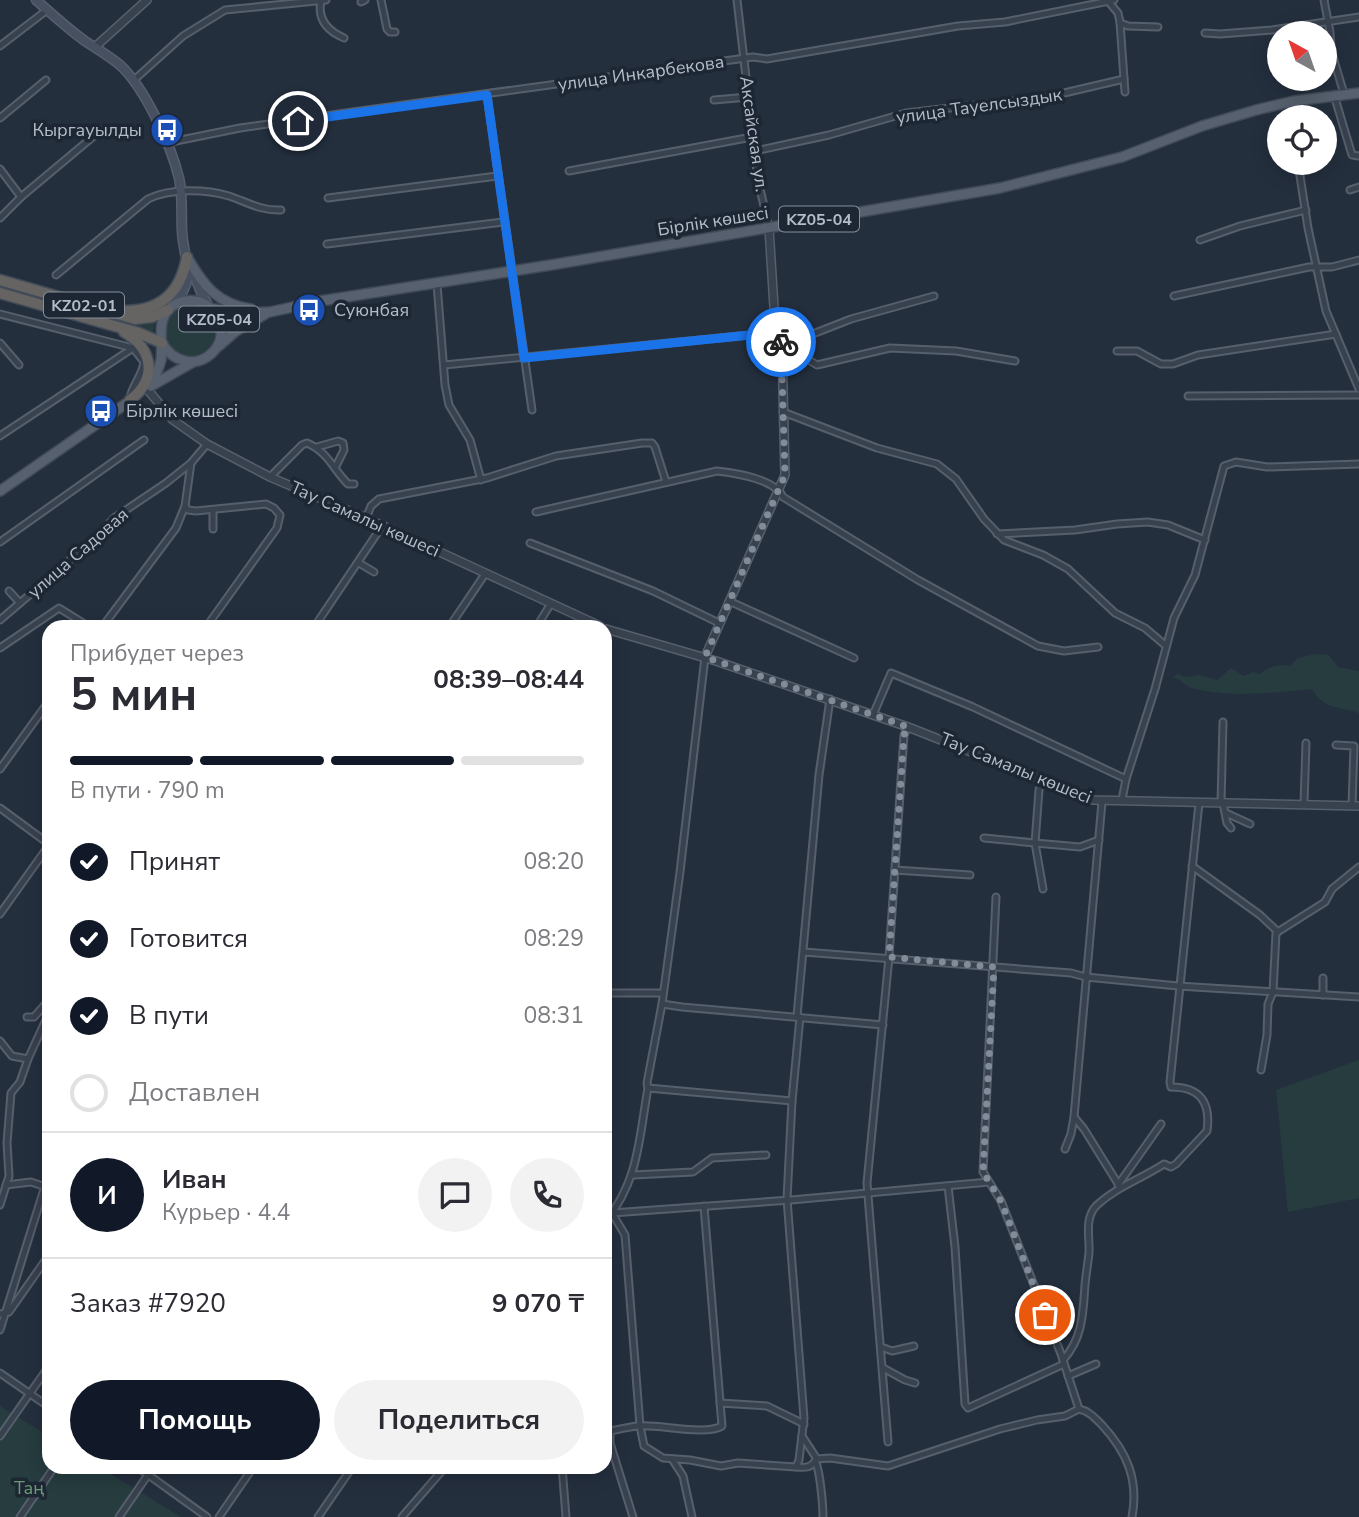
<!DOCTYPE html>
<html lang="ru">
<head>
<meta charset="utf-8">
<style>
	:root { --surface:#fff; --page:#f2f2f3; --text:#2b2b33; --muted:#7c7c81; --line:#e1e1e2; --accent:#111827 }
	body { margin:0; font-family:"Nunito Sans",sans-serif; background:var(--page); color:var(--text); height:100vh; display:flex; flex-direction:column; font-size:26px; white-space:nowrap }
	* { box-sizing:border-box; margin:0 }
	p { font-size:23px; color:var(--muted) }
	.icon { flex:none; width:38px; height:38px; fill:none; stroke:currentColor; stroke-width:2; stroke-linecap:round; stroke-linejoin:round }
	.map { position:relative; flex:1; overflow:hidden }
	.details { position:absolute; left:42px; top:620px; width:570px; height:854px; display:flex; flex-direction:column; background:var(--surface); border-radius:21px; box-shadow:0 4px 18px #0003 }
	.details>* { flex:none }
	.needle { width:46px; rotate:320deg }
	.buttons { position:absolute; left:1267px; top:21px; display:grid; gap:14px }
	.buttons a { display:grid; place-items:center; width:70px; height:70px; border-radius:50%; background:var(--surface); box-shadow:0 4px 18px #0003; font-size:35px }
	.pin { position:absolute; display:grid; place-items:center; width:60px; height:60px; color:#fff; margin:-30px; border:4px solid #fff; border-radius:50%; box-shadow:0 2px 7px #0007 }
	.courier { position:absolute; display:grid; place-items:center; width:70px; height:70px; margin:-35px; border:5px solid #1a73e8; border-radius:50%; background:#fff; color:#222; box-shadow:0 2px 9px #0007 }
	.headline em { font-style:normal; font-weight:700 }
	.headline div { display:flex; flex-direction:column-reverse }
	.headline { display:flex; align-items:center; justify-content:space-between; height:119px; padding:0 28px }
	h1 { font-size:46px; font-weight:700; line-height:52px }
	.bar { display:grid; grid-template-columns:repeat(4,1fr); gap:10px 7px; align-content:center; height:84px; padding:0 28px }
	.bar i { height:9px; border-radius:5px; background:var(--line) }
	.bar .on { background:var(--accent) }
	.bar p { grid-column:span 4 }
	.line { display:flex; align-items:center; gap:18px; padding:0 28px; border-top:2px solid var(--line) }
	.line div { flex:1 }
	.round { display:grid; place-items:center; flex:none; width:74px; height:74px; border-radius:37px; background:var(--page) }
	ol { padding:0 28px; list-style:none }
	li { display:flex; align-items:center; gap:21px; height:77px }
	li p { margin-inline-start:auto }
	li .icon { padding:7px; border-radius:50%; background:var(--accent); color:#fff; stroke-width:4 }
	li:last-child { color:var(--muted) }
	li i { width:38px; height:38px; border:4px solid var(--line); border-radius:50% }
	.button { display:flex; gap:14px; margin-top:auto; padding:14px 28px }
	.button a { flex:1; height:80px; border-radius:42px; background:var(--accent); color:#fff; font-size:28px; font-weight:700; line-height:80px; text-align:center }
	.button a+a { background:var(--page); color:var(--text) }
	.map>svg:first-child { display:block }
</style>
</head>
<body>
<div class="map">
<svg width="1359" height="1517" viewBox="0 0 1359 1517">
	<rect width="100%" height="100%" fill="#242f3e"/>
	<g fill="#263c3f">
		<circle cx="190" cy="331" r="25"/>
		<path d="M104,316L142,324L155,321L153,334Z"/>
		<path d="M1316,654L1329,655L1338,667L1359,671V713C1338,706 1324,710 1312,689C1273,693 1230,698 1192,688C1184,686 1182,679 1174,678L1177,673L1185,677L1200,675L1217,680L1231,668L1244,676L1253,672L1260,674C1269,666 1278,664 1290,666L1298,658Z"/>
		<path d="M1359,1060V1198L1288,1212L1276,1090Z"/>
		<path d="M0,1406L49,1436V1466L99,1467L181,1517H0Z"/>
	</g>
	<g fill="none" stroke-linecap="round" stroke-linejoin="round">
		<defs>
			<g id="minor">
				<path d="M381,0L387,29L390,32H395"/>
				<path d="M737,0L758,180L769,228"/>
				<path d="M1324,0L1330,32L1331,50L1344,94"/>
				<path d="M321,1C317,20 328,31 344,38"/>
				<path d="M361,2L365,0"/>
				<path d="M1120,23L1128,26L1158,27"/>
				<path d="M1205,33L1220,34L1272,30L1359,17"/>
				<path d="M0,46L47,10"/>
				<path d="M1124,79L1125,92"/>
				<path d="M134,80L183,36L225,10L326,0"/>
				<path d="M487,95L532,410"/>
				<path d="M1334,95L1352,155L1359,156"/>
				<path d="M714,100L748,97"/>
				<path d="M1294,101L1295,117"/>
				<path d="M0,118L46,80"/>
				<path d="M166,143L240,128L353,112L753,57L767,59L958,26L1005,22L1114,0"/>
				<path d="M755,151L829,135L906,113L1047,97L1124,79L1120,22L1118,13L1108,1"/>
				<path d="M1298,163L1308,228L1326,311L1359,389"/>
				<path d="M0,169L21,197"/>
				<path d="M569,171L752,137"/>
				<path d="M1350,190L1359,187"/>
				<path d="M328,198L497,176"/>
				<path d="M0,218L21,197L101,130"/>
				<path d="M1200,240L1240,226L1306,210"/>
				<path d="M327,244L503,222"/>
				<path d="M56,275L148,199C170,188 205,189 229,196C247,202 261,211 281,210"/>
				<path d="M437,284L445,385L449,405L470,440L481,480"/>
				<path d="M1174,296L1309,267H1332L1359,260"/>
				<path d="M0,314L133,348L144,362C142,377 131,386 130,399"/>
				<path d="M0,343L19,365"/>
				<path d="M782,346L851,319L934,296"/>
				<path d="M782,351L804,357L817,365L890,348L956,351L1015,361"/>
				<path d="M1117,351H1137L1161,364H1173L1198,355L1336,334"/>
				<path d="M444,365L760,334L777,326"/>
				<path d="M1188,396L1359,395"/>
				<path d="M783,412L877,448L937,464L956,479L984,519L1004,540L1043,555L1068,569L1115,613L1145,628L1165,645"/>
				<path d="M0,436L133,348"/>
				<path d="M317,447L338,441L343,443L344,450L336,466"/>
				<path d="M270,477L302,445L307,443C328,452 333,469 348,484H354"/>
				<path d="M185,506L188,510L196,511L266,504L274,508L280,515L277,528L207,626"/>
				<path d="M213,510V529"/>
				<path d="M536,512L717,471C735,473 775,479 783,497L918,580L1038,646L1064,651L1098,647"/>
				<path d="M366,518L371,506L379,499L487,478L556,456L642,443H652L655,447L666,482"/>
				<path d="M997,534L1075,530L1117,524L1148,522L1168,525L1205,540"/>
				<path d="M0,542L144,440"/>
				<path d="M530,543L653,591L719,623"/>
				<path d="M359,563L374,572"/>
				<path d="M9,591L20,603"/>
				<path d="M729,601L854,658"/>
				<path d="M0,620L96,538L114,518L166,483L191,463"/>
				<path d="M103,626L176,528L185,506L191,463L207,444"/>
				<path d="M315,626L382,526"/>
				<path d="M450,626L485,574"/>
				<path d="M537,626L550,605"/>
				<path d="M0,648L59,608L88,626"/>
				<path d="M873,715L891,673L973,707L1126,779"/>
				<path d="M1336,745L1354,746L1352,806"/>
				<path d="M0,769L49,701"/>
				<path d="M1042,780L1039,790L1035,843L1080,847L1099,840"/>
				<path d="M1122,800L1126,779L1155,689L1174,618L1195,575L1224,466L1236,462L1267,467L1359,464"/>
				<path d="M1221,803L1223,722"/>
				<path d="M1223,803L1227,823L1231,828"/>
				<path d="M1304,804L1306,743"/>
				<path d="M0,808L49,844"/>
				<path d="M1226,813L1250,824"/>
				<path d="M984,838L1035,843L1043,889"/>
				<path d="M1192,866L1260,915L1278,932"/>
				<path d="M895,870L970,875"/>
				<path d="M996,897L983,1172L1001,1201L1061,1354L1079,1409C1089,1411 1095,1418 1102,1425C1127,1452 1139,1480 1132,1517"/>
				<path d="M0,914L49,845"/>
				<path d="M804,952L1071,973L1086,977L1178,986L1359,997"/>
				<path d="M1323,978V995"/>
				<path d="M606,993H663"/>
				<path d="M662,1004L682,1007L883,1025"/>
				<path d="M797,1016L819,775L830,699"/>
				<path d="M27,1017H34L49,1000"/>
				<path d="M0,1041L12,1056L28,1059"/>
				<path d="M1261,1070L1267,1035L1268,1004L1273,992L1276,933L1325,902L1332,889L1359,867"/>
				<path d="M648,1088L792,1101"/>
				<path d="M1074,1117L1084,1129L1120,1187"/>
				<path d="M1065,1149L1071,1134L1074,1117L1102,802"/>
				<path d="M633,1175L693,1172L712,1158L766,1155"/>
				<path d="M6,1185L31,1182L49,1188"/>
				<path d="M1118,1185L1161,1124"/>
				<path d="M948,1186L955,1247L965,1404L968,1408L1064,1364"/>
				<path d="M0,1205L9,1176L7,1143L11,1093L20,1082L28,1059L49,1013"/>
				<path d="M612,1213L625,1235L640,1426L644,1446L663,1458L690,1460L721,1466L738,1463L796,1467L799,1460L804,1418L787,1199L792,1101L800,1017"/>
				<path d="M612,1213L791,1200L989,1182"/>
				<path d="M606,1221C639,1180 639,1138 648,1088L647,1083L662,1004L680,872L705,657"/>
				<path d="M0,1314L9,1312L49,1255"/>
				<path d="M0,1330L45,1186L49,1182"/>
				<path d="M881,1347L892,1351L914,1346"/>
				<path d="M1063,1360C1083,1338 1083,1313 1085,1285C1086,1274 1088,1263 1089,1253C1090,1238 1084,1219 1096,1206C1116,1187 1141,1179 1164,1164L1171,1167L1176,1164L1207,1131C1211,1102 1200,1087 1171,1087L1170,1082L1199,803"/>
				<path d="M883,1368L905,1380L915,1383"/>
				<path d="M0,1373L49,1407"/>
				<path d="M1068,1376L1096,1364"/>
				<path d="M720,1403L767,1406L804,1424"/>
				<path d="M606,1432C616,1430 627,1427 638,1426C660,1424 705,1436 722,1426L704,1206"/>
				<path d="M610,1432V1443L633,1517"/>
				<path d="M0,1436L49,1366"/>
				<path d="M802,1436L817,1459"/>
				<path d="M888,1442L867,1183L889,957L904,735L908,727"/>
				<path d="M672,1459L683,1476L692,1517"/>
				<path d="M815,1461C820,1469 823,1506 823,1517"/>
				<path d="M136,1466L207,1517"/>
				<path d="M562,1466L566,1517"/>
				<path d="M796,1467C806,1468 811,1468 817,1459L830,1458L888,1466L1000,1429L1037,1420L1065,1416L1079,1409"/>
				<path d="M20,1517L55,1466"/>
				<path d="M119,1517L154,1466"/>
				<path d="M219,1517L254,1466"/>
				<path d="M318,1517L353,1466"/>
				<path d="M402,1517L446,1466"/>
			</g>
			<g id="tertiary">
				<path d="M95,47L147,0"/>
				<path d="M147,389L173,420L207,444L270,477L366,518L600,626"/>
				<path d="M606,629L716,661L908,727L1093,800L1359,806"/>
				<path d="M705,657L785,475L782,346L774,307L769,228"/>
			</g>
			<g id="secondary">
				<path d="M36,0C52,14 68,29 85,41C97,49 109,56 120,65C145,88 171,145 179,178C183,195 181,213 182,231C184,266 199,274 173,306"/>
				<path d="M192,270L202,295L210,308"/>
			</g>
			<g id="primary">
				<path d="M187,257C203,285 217,304 251,309"/>
				<path d="M210,308L234,313L270,312L320,301L557,264L1000,188L1122,157L1202,126L1256,110L1294,101L1359,93"/>
				<path d="M219,346L236,331L265,314"/>
				<path d="M151,386C154,377 159,369 161,360C164,340 153,314 178,303C209,290 236,330 212,353C195,369 172,361 162,343"/>
				<path d="M151,386L193,362"/>
				<path d="M0,491L134,398"/>
			</g>
			<g id="trunk">
				<path d="M0,280L135,319L152,317L168,310"/>
				<path d="M0,293L139,333L162,343"/>
				<path d="M120,311C159,312 180,295 187,257"/>
				<path d="M124,332C153,349 158,379 130,400"/>
			</g>
		</defs>
		<use href="#minor" stroke="#565f6c" stroke-width="9"/>
		<use href="#tertiary" stroke="#565f6c" stroke-width="10"/>
		<use href="#secondary" stroke="#565f6c" stroke-width="11"/>
		<use href="#primary" stroke="#414a57" stroke-width="12"/>
		<use href="#trunk" stroke="#434c59" stroke-width="13"/>
		<use href="#minor" stroke="#38414e" stroke-width="5"/>
		<use href="#tertiary" stroke="#38414e" stroke-width="7"/>
		<use href="#secondary" stroke="#465061" stroke-width="8"/>
		<use href="#primary" stroke="#56606e" stroke-width="9"/>
		<use href="#trunk" stroke="#656462" stroke-width="10"/>
	</g>
	<g fill="none" stroke-linecap="round" stroke-linejoin="round">
		<path stroke="#828b98" stroke-width="7" stroke-dasharray="0 12.6" d="M781,342L785,475L705,657L908,727L904,735L889,957L994,967L983,1172L1001,1201L1045,1315"/>
		<path stroke="#1a73e8" stroke-width="9" d="M298,121L487,95L524,358L760,334L777,326L781,342"/>
	</g>
	<defs>
		<symbol id="bus-disc" viewBox="-11 -11 22 22"><circle r="9.5" fill="#1a4fb4" stroke="#1d2633"/><path d="M-5-6H5V4H4V6H2V4H-2V6H-4V4H-5ZM-3.5-4V0h7V-4ZM-3.5 1.2v1.5H-2V1.2ZM2 1.2v1.5H3.5V1.2Z" fill="#fff"/></symbol>
	</defs>
	<g fill-rule="evenodd">
		<use href="#bus-disc" x="148" y="111" width="38" height="38"/>
		<use href="#bus-disc" x="290" y="291" width="38" height="38"/>
		<use href="#bus-disc" x="82" y="392" width="38" height="38"/>
	</g>
	<g text-anchor="middle" stroke-width="7" stroke-linejoin="round" paint-order="stroke">
		<g fill="#1d2633" stroke="#878f9c" stroke-width="2">
			<rect x="779" y="206.5" width="80" height="25" rx="5"/>
			<rect x="44" y="292.5" width="80" height="25" rx="5"/>
			<rect x="179" y="306.5" width="80" height="25" rx="5"/>
		</g>
		<g font-size="16" font-weight="bold" fill="#b4bcc9">
			<text x="819" y="225">KZ05-04</text>
			<text x="84" y="311">KZ02-01</text>
			<text x="219" y="325">KZ05-04</text>
		</g>
		<g font-size="18" fill="#b4bcc9" stroke="#1d2633">
			<text transform="translate(641 73) rotate(-8)" y="6">улица Инкарбекова</text>
			<text transform="translate(979 106) rotate(-8)" y="6">улица Тауелсыздык</text>
			<text transform="translate(754 134) rotate(82)" y="6">Аксайская ул.</text>
			<text transform="translate(713 221) rotate(-9)" y="6">Бірлік көшесі</text>
			<text transform="translate(365 519) rotate(24)" y="6">Тау Самалы көшесі</text>
			<text transform="translate(78 553) rotate(-41)" y="6">улица Садовая</text>
			<text transform="translate(1016 768) rotate(22)" y="6">Тау Самалы көшесі</text>
		</g>
		<g font-size="18" fill="#b4bcc9" stroke="#1d2633" text-anchor="start">
			<text x="142" y="136" text-anchor="end">Кыргауылды</text>
			<text x="334" y="316">Суюнбая</text>
			<text x="126" y="417">Бірлік көшесі</text>
		</g>
		<g font-size="18" fill="#6b9a76" stroke="#1d2633">
			<text x="29" y="1494">Таң</text>
		</g>
	</g>
</svg>
<div class="buttons">
<a><svg class="needle" viewBox="-14 -14 28 28"><path d="M0-13l5 13h-10z" fill="#e53935"/><path d="M0 13l5-13h-10z" fill="#7c7c81"/></svg></a>
<a><svg class="icon" aria-label="locate" viewBox="0 0 24 24"><circle cx="12" cy="12" r="6"/><path d="M12 2v4M12 18v4M2 12h4M18 12h4"/></svg></a>
</div>
<div class="pin" style="left:1045px;top:1315px;background:#ea580c"><svg class="icon" aria-label="bag" viewBox="0 0 24 24"><path d="M5 8h14l-1 12H6zM9 8a3 3 0 0 1 6 0"/></svg></div>
<div class="pin" style="left:298px;top:121px;background:#1f2937"><svg class="icon" aria-label="home" viewBox="0 0 24 24"><path d="M3 11l9-7 9 7M6 9v11h12V9"/></svg></div>
<div class="courier" style="left:781px;top:342px"><svg class="icon" aria-label="bike" viewBox="0 0 24 24"><circle cx="6" cy="16" r="4"/><circle cx="18" cy="16" r="4"/><path d="M6 16l4-8h5l3 8M10 8l3 8H6M13 5h3"/></svg></div>
<section class="details">
<div class="headline"><div><h1>5 мин</h1><p>Прибудет через</p></div><em>08:39–08:44</em></div>
<div class="bar"><i class="on"></i><i class="on"></i><i class="on"></i><i></i><p>В пути · 790 m</p></div>
<ol>
<li><svg class="icon" aria-label="check" viewBox="0 0 24 24"><path d="M5 12l5 5 9-10"/></svg>Принят<p>08:20</p></li>
<li><svg class="icon" aria-label="check" viewBox="0 0 24 24"><path d="M5 12l5 5 9-10"/></svg>Готовится<p>08:29</p></li>
<li><svg class="icon" aria-label="check" viewBox="0 0 24 24"><path d="M5 12l5 5 9-10"/></svg>В пути<p>08:31</p></li>
<li><i></i>Доставлен</li>
</ol>
<div class="line" style="height:126px"><b class="round" style="background:var(--accent);color:#fff">И</b><div><b>Иван</b><p>Курьер · 4.4</p></div><a class="round"><svg class="icon" aria-label="chat" viewBox="0 0 24 24"><path d="M4 5h16v11H9l-5 4z"/></svg></a><a class="round"><svg class="icon" aria-label="phone" viewBox="0 0 24 24"><path d="M5 4h4l2 5-3 2q2 4 5 5l2-3 5 2v4C11 20 4 13 5 4z"/></svg></a></div>
<div class="line" style="height:91px"><div>Заказ #7920</div><b>9 070 ₸</b></div>
<div class="button"><a>Помощь</a><a>Поделиться</a></div>
</section>
</div>
</body>
</html>
